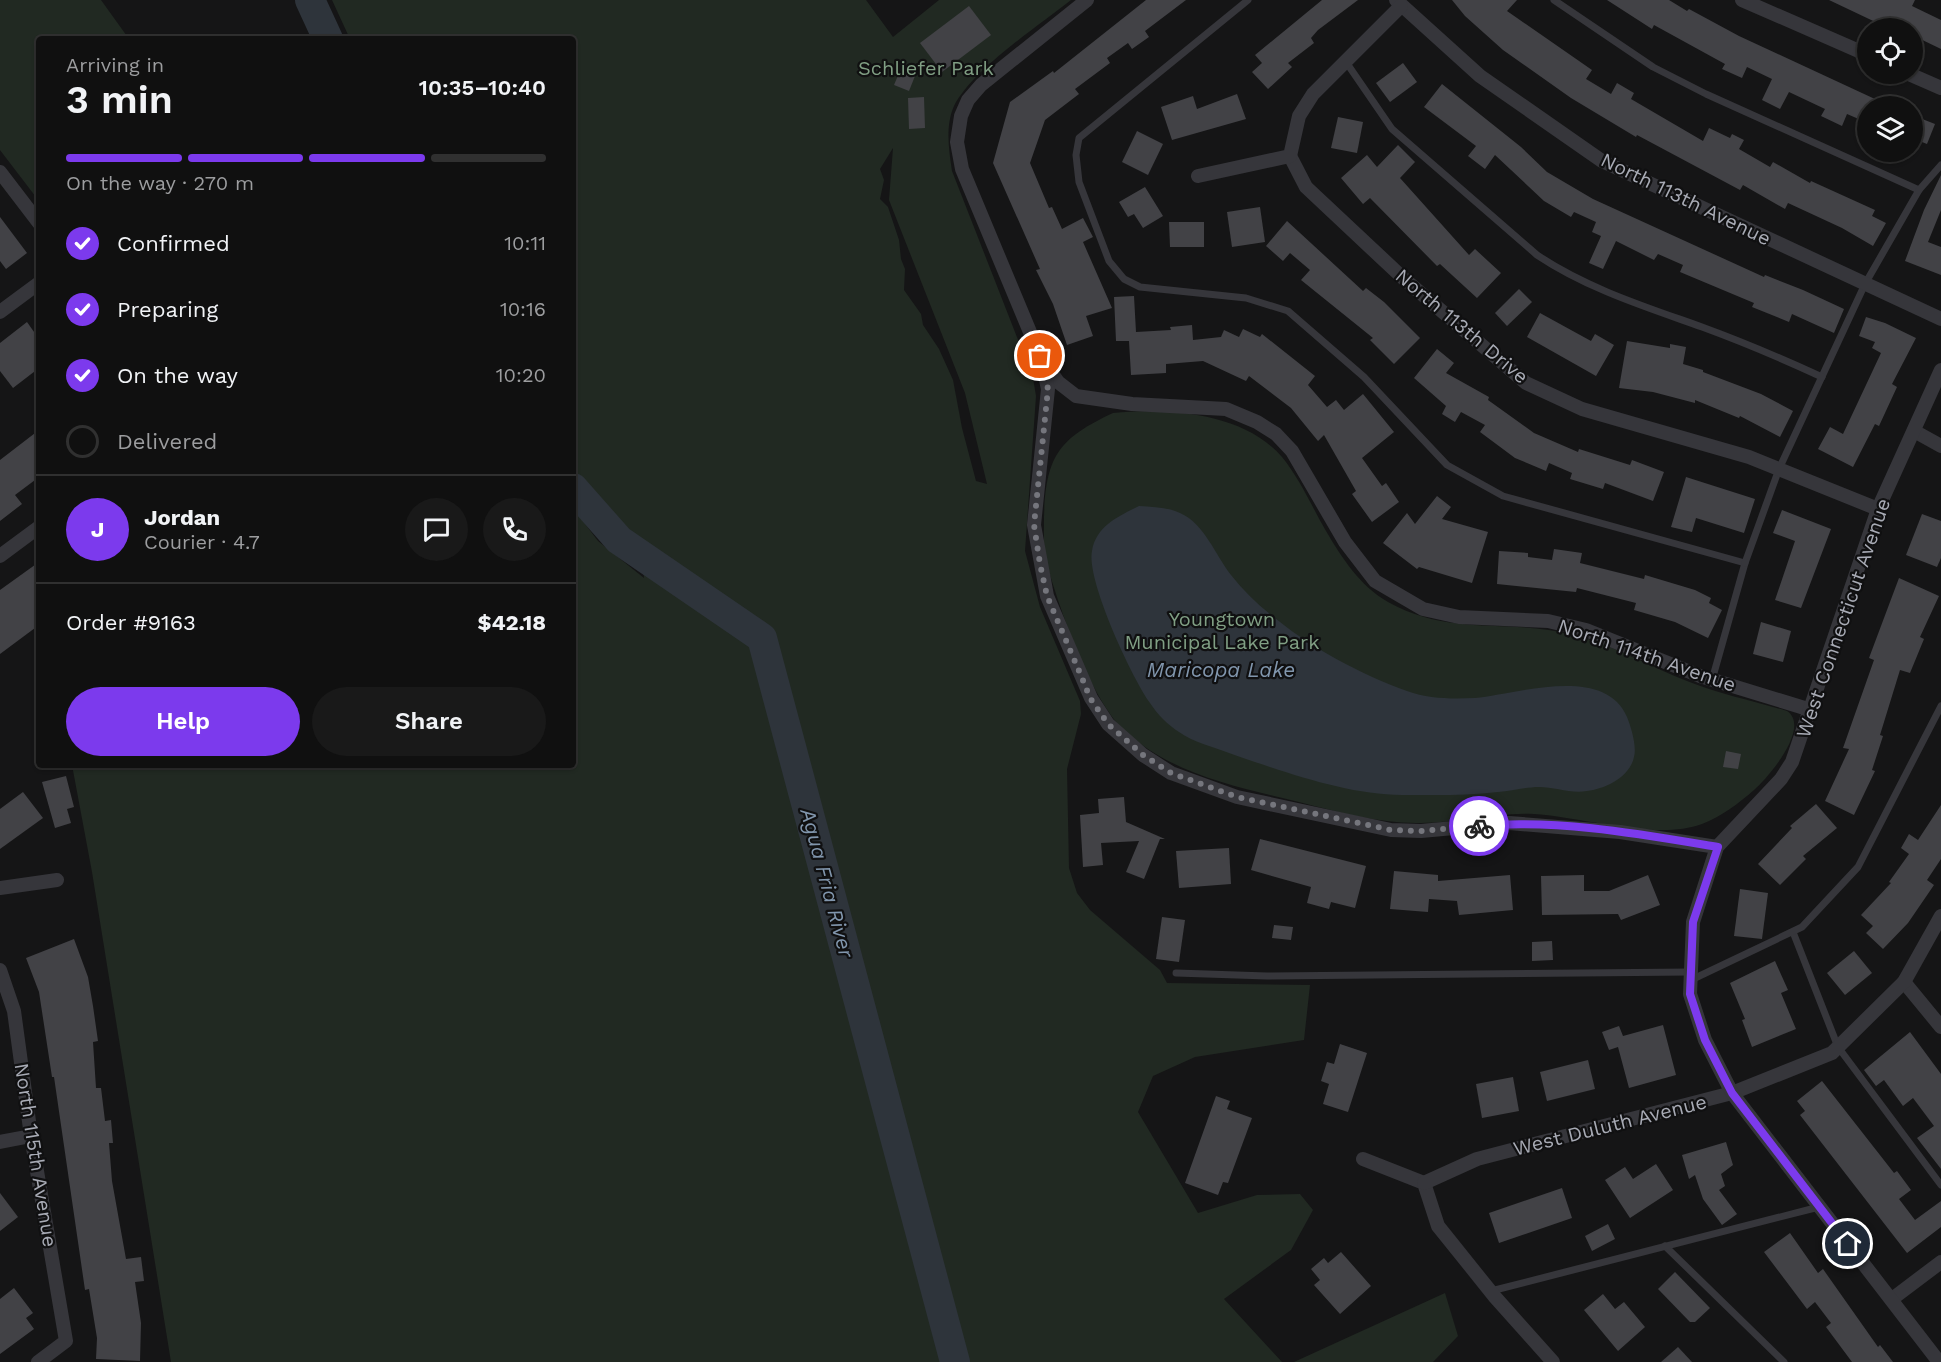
<!DOCTYPE html>
<html lang="en">
<head>
<meta charset="utf-8">
<style>
	:root { --surface:#101010; --page:#191919; --text:#f1f3f6; --muted:#9c9d9f; --line:#303030; --accent:#7c3aed }
	body { margin:0; font-family:"Work Sans",sans-serif; background:var(--page); color:var(--text); height:100vh; display:flex; flex-direction:column; font-size:22px; white-space:nowrap }
	* { box-sizing:border-box; margin:0 }
	p { font-size:20px; color:var(--muted) }
	.icon { flex:none; width:33px; height:33px; fill:none; stroke:currentColor; stroke-width:2; stroke-linecap:round; stroke-linejoin:round }
	.map { position:relative; flex:1; overflow:hidden }
	.panel { position:absolute; left:36px; top:36px; width:540px; height:732px; display:flex; flex-direction:column; background:var(--surface); border-radius:6px; box-shadow:0 2px 4px #0004,0 0 0 2px var(--line) }
	.panel>* { flex:none }
	.buttons { position:absolute; left:1857px; top:18px; display:grid; gap:12px }
	.buttons a { display:grid; place-items:center; width:66px; height:66px; border-radius:50%; background:var(--surface); box-shadow:0 2px 4px #0004,0 0 0 2px var(--line); font-size:30px }
	.pin { position:absolute; display:grid; place-items:center; width:51px; height:51px; color:#fff; margin:-26px; border:3px solid #fff; border-radius:50%; box-shadow:0 2px 6px #0007 }
	.courier { position:absolute; display:grid; place-items:center; width:60px; height:60px; margin:-30px; border:4px solid #7c3aed; border-radius:50%; background:#fff; color:#222; box-shadow:0 2px 8px #0007 }
	.head em { font-style:normal; font-weight:600 }
	.head div { display:flex; flex-direction:column-reverse }
	.head { display:flex; align-items:center; justify-content:space-between; height:102px; padding:0 30px }
	h1 { font-size:39px; font-weight:600; line-height:45px }
	.bar { display:grid; grid-template-columns:repeat(4,1fr); gap:9px 6px; align-content:center; height:72px; padding:0 30px }
	.bar i { height:8px; border-radius:4px; background:var(--line) }
	.bar .active { background:var(--accent) }
	.bar p { grid-column:span 4 }
	.line { display:flex; align-items:center; gap:15px; padding:0 30px; border-top:2px solid var(--line) }
	.line div { flex:1 }
	.round { display:grid; place-items:center; flex:none; width:63px; height:63px; border-radius:32px; background:var(--page) }
	ol { padding:0 30px; list-style:none }
	li { display:flex; align-items:center; gap:18px; height:66px }
	li p { margin-inline-start:auto }
	li .icon { padding:6px; border-radius:50%; background:var(--accent); color:#fff; stroke-width:4 }
	li:last-child { color:var(--muted) }
	li i { width:33px; height:33px; border:3px solid var(--line); border-radius:50% }
	.button { display:flex; gap:12px; margin-top:auto; padding:12px 30px }
	.button a { flex:1; height:69px; border-radius:36px; background:var(--accent); color:#fff; font-size:24px; font-weight:600; line-height:69px; text-align:center }
	.button a+a { background:var(--page); color:var(--text) }
	.map>svg:first-child { display:block }
</style>
</head>
<body>
<div class="map">
<svg width="1941" height="1362" viewBox="0 0 1941 1362">
	<rect width="100%" height="100%" fill="#151516"/>
	<g fill="#212922" fill-rule="evenodd">
		<path d="M0,0H101L129,39H39V201L0,150Z"/>
		<path d="M332,0H866L893,37L939,0H1071C1037,27 973,69 954,106C945,126 949,151 952,171L1033,378L1036,396L1025,551L1040,607L1080,701L1081,714L1067,769L1069,868L1077,893L1090,910L1160,970L1167,983L1310,985L1304,1040L1195,1057L1153,1076L1138,1112L1198,1213L1257,1195L1300,1194L1313,1210L1291,1250L1224,1299L1282,1362H171L92,872L72,765H573V508L598,541L644,578L641,550L573,469V39H350ZM893,148L889,200L965,393L987,484L976,481L962,428L953,380L939,349L923,325L921,314L904,290L905,269L901,259L899,240L888,207L880,199L884,180L880,169Z"/>
		<path d="M1113,413C1168,408 1243,412 1282,457C1300,479 1312,507 1326,531C1342,558 1360,586 1388,602C1450,637 1508,618 1574,635C1613,645 1649,666 1687,681C1719,694 1754,701 1787,711C1811,727 1769,777 1754,790C1739,803 1721,817 1702,824C1656,841 1583,817 1534,814C1496,812 1459,823 1421,823C1381,824 1338,812 1299,802C1239,787 1177,776 1128,734C1093,705 1061,613 1048,568C1043,551 1044,535 1044,517C1046,458 1057,439 1113,413Z"/>
		<path d="M1445,1293L1458,1336L1433,1362H1294Z"/>
	</g>
	<path fill="#2e343b" d="M1139,506C1153,507 1167,507 1180,513C1204,523 1216,556 1231,575C1243,590 1256,603 1270,614C1309,647 1360,674 1407,691C1429,699 1452,699 1475,698C1516,694 1605,664 1627,717C1631,727 1637,746 1634,757C1630,777 1605,789 1587,791C1571,794 1555,787 1539,787C1526,787 1512,791 1498,792C1466,796 1434,795 1402,795C1347,795 1281,771 1229,753C1213,747 1193,742 1179,732C1168,725 1157,714 1150,703C1132,678 1086,580 1092,551C1096,526 1119,516 1139,506Z"/>
	<g fill="none" stroke-linecap="round" stroke-linejoin="round">
		<g stroke="#2e343b" stroke-width="30">
			<path d="M310,0L328,39"/>
			<path d="M573,488L619,540L762,638L955,1362"/>
		</g>
	</g>
	<g fill="#424246">
		<path d="M1146,0H1186L1145,31L1149,37L1132,49L1128,43L1107,58L1110,63L1075,89L1079,94L1045,120L1030,163L1049,208L1052,207L1062,229L1083,218L1093,237L1083,242L1112,308L1086,316L1093,336L1067,345L1053,304L1036,270L1040,269L993,163L1010,102L1053,71L1054,73Z"/>
		<path d="M1322,0H1358L1318,30L1311,38L1314,43L1288,63L1292,67L1268,89L1252,72L1262,63L1255,55Z"/>
		<path d="M1452,0H1517L1507,11L1592,70L1586,79L1611,94L1617,83L1634,93L1631,99L1703,141L1709,128L1730,138L1732,134L1744,140L1739,149L1770,167L1773,162L1810,183L1811,181L1875,210L1872,216L1886,223L1873,246L1842,228L1788,203L1785,209L1743,185L1740,190L1637,135L1636,137L1571,98L1503,50L1465,16Z"/>
		<path d="M1607,0H1669L1687,11L1689,9L1739,36L1890,106H1868V123L1847,114L1842,126L1821,116L1825,109L1789,92L1780,109L1762,100L1772,79L1747,67L1742,78L1722,69L1725,64L1654,25L1652,29Z"/>
		<path d="M1829,0H1915L1912,6L1941,20V49L1912,35V28H1888Z"/>
		<path d="M969,6L991,35L942,72L920,43Z"/>
		<path d="M1403,63L1417,82L1390,102L1376,83Z"/>
		<path d="M902,66L917,71L909,91L894,85Z"/>
		<path d="M1442,84L1521,147L1547,172L1593,199L1764,277L1765,275L1803,290L1844,309L1834,333L1792,314L1789,322L1752,307L1754,303L1680,272L1683,265L1658,254L1654,260L1616,241L1603,269L1589,263L1601,236L1592,232L1596,222L1574,212L1571,217L1544,201L1495,155L1485,169L1468,156L1476,146L1424,107Z"/>
		<path d="M1237,94L1246,119L1172,140L1161,107L1193,96L1197,109Z"/>
		<path d="M924,97L925,128L909,129L908,98Z"/>
		<path d="M1912,115L1935,124L1927,144L1912,138Z"/>
		<path d="M1338,117L1363,122L1357,153L1331,148Z"/>
		<path d="M1137,131L1163,144L1148,175L1122,162Z"/>
		<path d="M1398,145L1415,162L1400,178L1469,255L1475,249L1501,273L1477,298L1440,264L1437,266L1370,198L1363,204L1341,178L1367,155L1377,167Z"/>
		<path d="M1941,175V210L1928,242L1941,247V275L1905,261L1924,210Z"/>
		<path d="M1145,187L1163,216L1143,228L1134,214L1128,217L1119,202Z"/>
		<path d="M1260,207L1265,242L1232,247L1227,212Z"/>
		<path d="M0,217L27,253L6,269L0,261Z"/>
		<path d="M1287,221L1363,291L1366,288L1384,302L1420,338L1394,364L1370,340L1373,338L1301,280L1310,270L1290,253L1283,261L1266,246Z"/>
		<path d="M1169,222H1204V247H1170Z"/>
		<path d="M1519,289L1532,302L1507,326L1495,313Z"/>
		<path d="M1134,296L1136,332L1171,330L1170,327L1192,325L1193,340L1221,337L1224,330L1239,337L1243,329L1260,337L1262,334L1315,376L1308,385L1327,407L1336,400L1344,410L1363,394L1394,432L1362,458L1382,486L1386,483L1399,502L1372,522L1352,494L1356,491L1324,435L1318,441L1291,408L1249,376L1246,381L1203,361L1166,364V373L1131,375L1129,341H1116L1114,297Z"/>
		<path d="M1540,313L1591,341L1595,334L1614,345L1596,376L1527,337Z"/>
		<path d="M1866,317L1885,323L1916,338L1892,384L1897,387L1879,426L1875,424L1853,467L1818,449L1830,427L1843,434L1881,353L1872,348L1875,342L1859,336Z"/>
		<path d="M27,322L39,339V368L13,388L0,371V343Z"/>
		<path d="M1627,341L1670,348V344L1686,347L1683,364L1703,370V372L1761,394L1793,411L1780,437L1740,416L1739,418L1695,400V403L1653,392L1619,388Z"/>
		<path d="M1437,349L1454,363L1446,373L1489,397L1488,400L1534,433L1578,452L1579,449L1630,465L1632,460L1664,472L1653,501L1605,483L1603,489L1570,479L1572,473L1549,463L1546,471L1515,458L1480,432L1485,425L1461,412L1455,422L1442,414L1446,406L1414,378Z"/>
		<path d="M39,430V477L15,495L22,504L0,521V460Z"/>
		<path d="M1686,477L1755,499L1744,533L1696,518L1692,532L1671,527Z"/>
		<path d="M1437,496L1451,507L1442,519L1488,532L1472,583L1419,567L1417,569L1383,543L1407,513L1415,524Z"/>
		<path d="M1782,510L1831,529L1801,608L1775,600L1795,541L1773,533Z"/>
		<path d="M1922,514L1941,521V558L1937,567L1906,555Z"/>
		<path d="M1554,549L1582,553L1580,563L1644,579L1645,575L1695,590L1711,598L1709,603L1722,610L1708,638L1675,622L1634,610L1636,603L1577,588L1576,592L1497,584L1499,551L1528,553V557L1552,560Z"/>
		<path d="M39,562V625L0,654V590Z"/>
		<path d="M1899,578L1939,596L1920,637L1924,639L1910,673L1900,670L1880,735L1883,736L1872,770L1875,771L1854,815L1825,801L1849,749L1843,748L1874,660L1869,658Z"/>
		<path d="M1761,622L1791,631L1783,662L1753,654Z"/>
		<path d="M1726,751L1741,754L1738,769L1723,767Z"/>
		<path d="M66,776L74,807L67,809L71,823L55,828L42,782Z"/>
		<path d="M23,792L43,818L0,849V809Z"/>
		<path d="M1124,797L1126,822L1165,839H1160L1144,879L1126,872L1139,841L1101,843L1103,865L1083,867L1080,815L1099,813L1098,799Z"/>
		<path d="M1816,804L1837,828L1803,856L1806,859L1780,885L1758,864L1792,828L1790,826Z"/>
		<path d="M1941,805V859L1927,880L1934,885L1908,923L1883,949L1866,933L1873,926L1861,915L1891,883L1889,882L1909,854L1901,848L1909,834L1918,840Z"/>
		<path d="M1260,839L1366,866L1355,908L1331,902L1329,909L1307,903L1311,887L1251,870Z"/>
		<path d="M1229,848L1231,884L1179,888L1176,851Z"/>
		<path d="M1394,871L1438,875V881L1510,875L1513,910L1459,915L1457,901L1429,899L1428,912L1390,909Z"/>
		<path d="M1584,875V891H1609L1648,875L1660,905L1621,920L1618,914L1542,915L1541,876Z"/>
		<path d="M1740,889L1768,893L1762,939L1734,936Z"/>
		<path d="M1162,917L1185,920L1179,962L1156,959Z"/>
		<path d="M1274,925L1293,927L1291,940L1272,938Z"/>
		<path d="M74,939L88,977L93,1006L98,1041L93,1042L96,1088H101L105,1121L111,1120L113,1143H109L112,1181L126,1259L141,1257L144,1281L135,1282L141,1323L140,1361L96,1359L97,1338L89,1289L85,1290L54,1077H52L39,992L26,958Z"/>
		<path d="M1552,941L1553,960L1532,961V942Z"/>
		<path d="M1854,951L1872,973L1845,995L1827,973Z"/>
		<path d="M1775,961L1788,990L1781,993L1796,1029L1752,1047L1742,1020L1745,1019L1730,983Z"/>
		<path d="M1663,1025L1676,1075L1629,1088L1618,1047L1609,1050L1602,1032L1619,1026L1623,1036Z"/>
		<path d="M1910,1032L1941,1074V1169L1917,1138L1934,1126L1913,1098L1903,1106L1884,1080L1876,1086L1864,1070Z"/>
		<path d="M1340,1044L1367,1053L1348,1112L1323,1104L1329,1084L1321,1081L1327,1062L1334,1064Z"/>
		<path d="M1588,1060L1595,1089L1547,1101L1540,1072Z"/>
		<path d="M1513,1077L1519,1111L1482,1118L1476,1084Z"/>
		<path d="M1822,1081L1894,1173L1897,1171L1911,1190L1899,1199L1915,1220L1941,1201V1227L1907,1253L1800,1115L1805,1111L1797,1101Z"/>
		<path d="M1216,1096L1230,1101L1227,1109L1252,1118L1228,1183L1223,1182L1218,1195L1185,1183Z"/>
		<path d="M1726,1142L1733,1165L1721,1174L1725,1186L1719,1190L1737,1214L1722,1225L1703,1199L1695,1175L1689,1179L1682,1155Z"/>
		<path d="M1656,1164L1673,1190L1630,1218L1605,1180L1625,1167L1633,1179Z"/>
		<path d="M1562,1188L1572,1218L1499,1243L1489,1213Z"/>
		<path d="M0,1193L18,1217L0,1231Z"/>
		<path d="M1608,1224L1615,1239L1592,1251L1585,1236Z"/>
		<path d="M1790,1233L1818,1273L1823,1269L1878,1347L1880,1345L1893,1362H1852L1826,1327L1831,1323L1815,1302L1807,1309L1764,1252Z"/>
		<path d="M1341,1252L1371,1286L1340,1314L1314,1285L1320,1280L1311,1269L1324,1258L1328,1263Z"/>
		<path d="M1675,1272L1710,1308L1695,1322H1690L1658,1289Z"/>
		<path d="M14,1288L33,1313L26,1318L34,1329L0,1354V1299Z"/>
		<path d="M1603,1294L1615,1309L1624,1302L1645,1327L1618,1351L1584,1310Z"/>
		<path d="M1678,1347L1692,1362H1661Z"/>
	</g>
	<g fill="none" stroke-linecap="round" stroke-linejoin="round">
		<g stroke="#36363b" stroke-width="7">
			<path d="M1248,0L1079,138L1076,155L1079,182L1109,261L1124,279L1140,287L1246,298L1288,311L1364,377L1447,465L1503,496L1745,563L1712,680"/>
			<path d="M1554,0L1653,67L1706,94L1919,190L1865,284L1779,469L1745,563"/>
			<path d="M1346,62L1392,129L1537,255C1588,289 1646,307 1702,327C1743,342 1783,359 1822,377"/>
			<path d="M1919,190L1941,165"/>
			<path d="M1793,932L1838,1047L1941,1185"/>
			<path d="M1176,973L1267,976L1691,972"/>
			<path d="M1691,980L1802,927L1858,867L1941,706"/>
			<path d="M1665,1246L1784,1362"/>
			<path d="M1491,1291L1819,1207"/>
		</g>
		<g stroke="#36363b" stroke-width="14">
			<path d="M1087,0L981,85L968,100L961,116L957,142L962,169L1040,356L1058,382L1076,396L1132,404L1226,409L1257,422L1276,434L1292,451L1345,542L1375,581L1423,609L1459,617L1548,621L1586,630L1700,676L1811,710"/>
			<path d="M1396,0L1480,76L1602,161L1941,319"/>
			<path d="M1742,0L1868,55"/>
			<path d="M1909,74L1941,88"/>
			<path d="M1290,156L1306,187L1403,278L1526,383L1582,409L1749,457L1878,509"/>
			<path d="M0,172L39,223"/>
			<path d="M1198,176L1290,156L1299,116L1313,94L1401,6"/>
			<path d="M0,312L39,283"/>
			<path d="M1043,367L1048,389L1034,525L1047,596L1091,698L1108,724L1143,755L1171,773L1237,797L1391,830L1421,831L1509,823L1620,832L1717,847"/>
			<path d="M1914,431L1941,446"/>
			<path d="M0,556L39,527"/>
			<path d="M0,888L57,880"/>
			<path d="M0,970L14,1011L31,1136L66,1341L38,1362"/>
			<path d="M1904,982L1941,1027"/>
			<path d="M0,1142L31,1136"/>
			<path d="M1363,1159L1424,1183L1438,1226L1495,1297L1553,1362"/>
			<path d="M1424,1183L1477,1159L1732,1093L1832,1053L1904,982L1941,916"/>
			<path d="M1892,1299L1941,1262"/>
			<path d="M1939,1362L1732,1093L1705,1040L1690,994L1693,922L1717,847L1781,779L1792,762L1878,509L1941,370"/>
		</g>
	</g>
	<g fill="none" stroke-linecap="round" stroke-linejoin="round">
		<path stroke="#75767d" stroke-width="6" stroke-dasharray="0 10.8" d="M1040,356L1048,389L1034,525L1040,564L1047,596L1082,678L1090,698L1108,724L1143,755L1171,773L1237,797L1391,830L1421,831L1479,826"/>
		<path stroke="#7c3aed" stroke-width="8" d="M1479,826C1558,819 1640,834 1718,847L1693,922L1690,994L1705,1040L1732,1093L1848,1244"/>
	</g>
	<g text-anchor="middle" stroke-width="4.5" stroke-linejoin="round" paint-order="stroke">
		<g font-size="20" fill="#809f84" stroke="#101011">
			<text x="926" y="75">Schliefer Park</text>
			<text x="1222" y="626">Youngtown<tspan x="1222" dy="23">Municipal Lake Park</tspan></text>
		</g>
		<g font-size="20" fill="#a8abb5" stroke="#101011">
			<text transform="translate(1686 199) rotate(26)" y="7">North 113th Avenue</text>
			<text transform="translate(1462 326) rotate(40)" y="7">North 113th Drive</text>
			<text transform="translate(1843 618) rotate(-71)" y="7">West Connecticut Avenue</text>
			<text transform="translate(1647 655) rotate(19)" y="7">North 114th Avenue</text>
			<text transform="translate(1610 1125) rotate(-14)" y="7">West Duluth Avenue</text>
			<text transform="translate(36 1155) rotate(81)" y="7">North 115th Avenue</text>
		</g>
		<g font-size="21" font-style="italic" fill="#8196ad" stroke="#101011">
			<text x="1221" y="677">Maricopa Lake</text>
			<text transform="translate(827 883) rotate(75)" y="7">Agua Fria River</text>
		</g>
	</g>
</svg>
<div class="buttons">
<a><svg class="icon" aria-label="locate" viewBox="0 0 24 24"><circle cx="12" cy="12" r="6"/><path d="M12 2v4M12 18v4M2 12h4M18 12h4"/></svg></a>
<a><svg class="icon" aria-label="layers" viewBox="0 0 24 24"><path d="M12 4l9 5-9 5-9-5zM3 14l9 5 9-5"/></svg></a>
</div>
<div class="pin" style="left:1040px;top:356px;background:#ea580c"><svg class="icon" aria-label="bag" viewBox="0 0 24 24"><path d="M5 8h14l-1 12H6zM9 8a3 3 0 0 1 6 0"/></svg></div>
<div class="pin" style="left:1848px;top:1244px;background:#1f2937"><svg class="icon" aria-label="home" viewBox="0 0 24 24"><path d="M3 11l9-7 9 7M6 9v11h12V9"/></svg></div>
<div class="courier" style="left:1479px;top:826px"><svg class="icon" aria-label="bike" viewBox="0 0 24 24"><circle cx="6" cy="16" r="4"/><circle cx="18" cy="16" r="4"/><path d="M6 16l4-8h5l3 8M10 8l3 8H6M13 5h3"/></svg></div>
<section class="panel">
<div class="head"><div><h1>3 min</h1><p>Arriving in</p></div><em>10:35–10:40</em></div>
<div class="bar"><i class="active"></i><i class="active"></i><i class="active"></i><i></i><p>On the way · 270 m</p></div>
<ol>
<li><svg class="icon" aria-label="check" viewBox="0 0 24 24"><path d="M5 12l5 5 9-10"/></svg>Confirmed<p>10:11</p></li>
<li><svg class="icon" aria-label="check" viewBox="0 0 24 24"><path d="M5 12l5 5 9-10"/></svg>Preparing<p>10:16</p></li>
<li><svg class="icon" aria-label="check" viewBox="0 0 24 24"><path d="M5 12l5 5 9-10"/></svg>On the way<p>10:20</p></li>
<li><i></i>Delivered</li>
</ol>
<div class="line" style="height:108px"><b class="round" style="background:var(--accent);color:#fff">J</b><div><b>Jordan</b><p>Courier · 4.7</p></div><a class="round"><svg class="icon" aria-label="chat" viewBox="0 0 24 24"><path d="M4 5h16v11H9l-5 4z"/></svg></a><a class="round"><svg class="icon" aria-label="phone" viewBox="0 0 24 24"><path d="M5 4h4l2 5-3 2q2 4 5 5l2-3 5 2v4C11 20 4 13 5 4z"/></svg></a></div>
<div class="line" style="height:78px"><div>Order #9163</div><b>$42.18</b></div>
<div class="button"><a>Help</a><a>Share</a></div>
</section>
</div>
</body>
</html>
